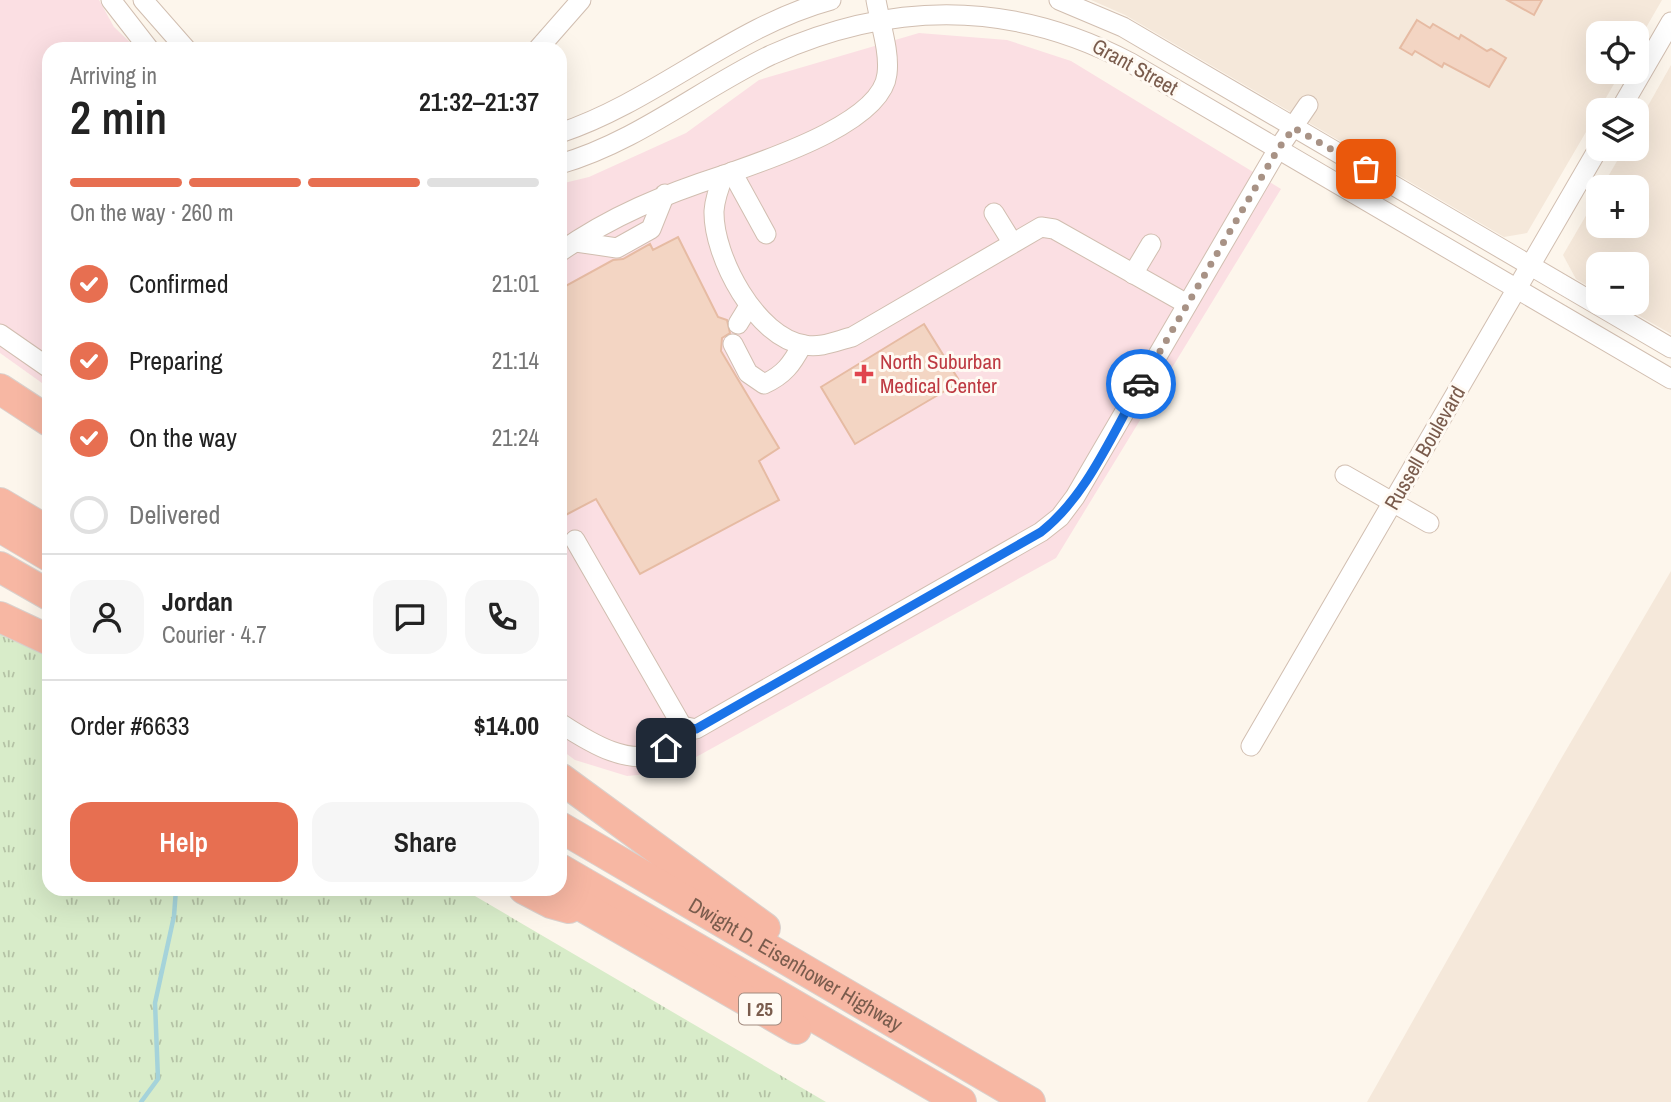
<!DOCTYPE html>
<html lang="en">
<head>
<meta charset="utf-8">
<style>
	:root { --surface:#fff; --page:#f6f6f6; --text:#222; --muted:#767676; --line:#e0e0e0; --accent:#e76f51 }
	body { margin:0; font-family:"Archivo Narrow",sans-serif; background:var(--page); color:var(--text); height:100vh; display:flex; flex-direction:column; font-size:26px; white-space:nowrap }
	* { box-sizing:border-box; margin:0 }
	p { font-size:23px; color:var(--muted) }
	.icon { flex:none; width:38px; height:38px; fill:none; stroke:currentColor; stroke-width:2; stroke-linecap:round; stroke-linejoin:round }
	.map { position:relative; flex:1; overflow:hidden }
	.panel { position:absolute; left:42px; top:42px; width:525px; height:854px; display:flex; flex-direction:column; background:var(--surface); border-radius:21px; box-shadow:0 7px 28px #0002 }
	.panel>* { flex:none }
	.fabs { position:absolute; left:1586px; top:21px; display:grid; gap:14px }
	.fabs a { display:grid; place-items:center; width:63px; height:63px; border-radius:14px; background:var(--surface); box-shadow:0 7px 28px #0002; font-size:35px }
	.pin { position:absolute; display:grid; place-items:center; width:60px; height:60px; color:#fff; margin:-30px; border-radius:14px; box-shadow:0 4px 10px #0006 }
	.courier { position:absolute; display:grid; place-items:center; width:70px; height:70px; margin:-35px; border:5px solid #1a73e8; border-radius:50%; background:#fff; color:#222; box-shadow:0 2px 9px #0007 }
	.overview em { font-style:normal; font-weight:600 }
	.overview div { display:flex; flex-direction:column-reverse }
	.overview { display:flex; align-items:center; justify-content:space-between; height:119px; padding:0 28px }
	h1 { font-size:46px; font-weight:600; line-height:52px }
	.bar { display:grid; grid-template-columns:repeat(4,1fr); gap:10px 7px; align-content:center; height:84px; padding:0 28px }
	.bar i { height:9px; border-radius:5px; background:var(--line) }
	.bar .active { background:var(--accent) }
	.bar p { grid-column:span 4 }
	.line { display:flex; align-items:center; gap:18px; padding:0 28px; border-top:2px solid var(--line) }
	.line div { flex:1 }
	.round { display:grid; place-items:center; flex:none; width:74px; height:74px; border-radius:21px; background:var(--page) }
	ol { padding:0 28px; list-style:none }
	li { display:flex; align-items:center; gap:21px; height:77px }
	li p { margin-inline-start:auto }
	li .icon { padding:7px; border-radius:50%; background:var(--accent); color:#fff; stroke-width:4 }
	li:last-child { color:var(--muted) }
	li i { width:38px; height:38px; border:4px solid var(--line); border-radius:50% }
	.button { display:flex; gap:14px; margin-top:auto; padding:14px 28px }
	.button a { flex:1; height:80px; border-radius:21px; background:var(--accent); color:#fff; font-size:28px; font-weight:600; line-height:80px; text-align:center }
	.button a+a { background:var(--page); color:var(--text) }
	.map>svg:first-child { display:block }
</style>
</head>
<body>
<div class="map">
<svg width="1671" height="1102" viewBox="0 0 1671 1102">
	<defs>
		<pattern id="grass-tufts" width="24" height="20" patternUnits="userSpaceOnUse" patternTransform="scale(1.75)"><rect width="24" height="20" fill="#d8ecc9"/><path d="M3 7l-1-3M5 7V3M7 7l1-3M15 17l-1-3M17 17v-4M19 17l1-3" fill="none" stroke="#b4c2a5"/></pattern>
	</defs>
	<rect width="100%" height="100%" fill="#fdf6ec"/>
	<g fill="#f5e8da">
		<path d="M1091,0H1662L1636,45V33H1598V72H1621L1527,233L1504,237L1125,15Z"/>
		<path d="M1671,65V334L1617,303H1636V264H1598V292L1576,279L1563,255L1598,195V226H1636V187H1602L1624,149H1636V127Z"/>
		<path d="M1671,571V1102H1367L1558,764Z"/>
	</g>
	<g fill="#fbdfe3">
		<path d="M0,0H99L114,27L137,49H49V388L0,353Z"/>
		<path d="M919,33L1007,40L1071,61L1281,189L1056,558L669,772L627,776L575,760L560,749V184L589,177L686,133L759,80Z"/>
	</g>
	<path fill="url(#grass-tufts)" d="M0,617L49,646V889H463L826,1102H0Z"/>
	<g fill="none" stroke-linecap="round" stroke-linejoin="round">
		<path stroke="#a5d3da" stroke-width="4.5" d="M141,1102L158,1079L155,1003L174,916L176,889"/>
	</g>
	<g fill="#f3d5c3" stroke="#e6bba3" stroke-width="2">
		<path d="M1507,0H1542L1534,15Z"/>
		<path d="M1417,20L1430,28L1433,24L1459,39L1461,35L1487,51L1491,49L1506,58L1489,87L1444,63L1442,67L1415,51L1412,55L1400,48Z"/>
		<path d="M678,237L718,317L727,320L730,333L722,338L721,351L779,448L759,461L779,500L640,574L596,499L560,518V289L613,260L623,259L650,244L653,250Z"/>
		<path d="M924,324L960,382L855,444L821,387Z"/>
	</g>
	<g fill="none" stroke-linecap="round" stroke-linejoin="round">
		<defs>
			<g id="minor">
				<path d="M111,0L149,49"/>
				<path d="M143,0L186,49"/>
				<path d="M876,0C880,23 890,52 887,74C882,123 766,160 724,175C719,187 715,198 714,211C713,256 756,338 805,345C821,348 836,341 852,337L1041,227L1054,229L1187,304"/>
				<path d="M1059,0L1123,27L1671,348"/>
				<path d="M538,49L581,0"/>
				<path d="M1620,110L1671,22"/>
				<path d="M560,133C656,101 734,26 831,0"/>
				<path d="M560,164C637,142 700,89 771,55C893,0 1013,0 1131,63L1671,379"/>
				<path d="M732,172L766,234"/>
				<path d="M994,213L1012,242"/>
				<path d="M576,242L617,248L651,229L665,194"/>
				<path d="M560,252C611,216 665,194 724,175"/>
				<path d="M1133,274L1151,244"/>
				<path d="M738,324L749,306"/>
				<path d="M0,334L49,368"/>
				<path d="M733,344L748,373L764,384C784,375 792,364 802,345"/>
				<path d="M1345,475L1429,523"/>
				<path d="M575,540L682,726L696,729L1041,532L1060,517L1075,497L1278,149L1308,105"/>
				<path d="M560,723C586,740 634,772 666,748C672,744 678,732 682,726"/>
				<path d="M1251,746L1598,149"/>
			</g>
			<g id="highway">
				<path d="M0,389L49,421"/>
				<path d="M0,503L49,532"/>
				<path d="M0,527L49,556"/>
				<path d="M0,567L49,595"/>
				<path d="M0,617L49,640"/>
				<path d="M560,778L765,928"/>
				<path id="s1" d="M560,827L1030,1102"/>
				<path d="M560,869L961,1102"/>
				<path d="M524,889L551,903L569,908"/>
				<path d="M552,889L796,1029"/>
			</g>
		</defs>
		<use href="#minor" stroke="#d1beb0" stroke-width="21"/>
		<use href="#highway" stroke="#dad1cd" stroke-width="32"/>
		<use href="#minor" stroke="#fff" stroke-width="19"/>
		<use href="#highway" stroke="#f7b7a3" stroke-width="30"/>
	</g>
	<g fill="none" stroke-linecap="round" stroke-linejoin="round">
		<path stroke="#a89285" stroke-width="7" stroke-dasharray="0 12.6" d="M1141,384L1278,149L1294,128L1366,169"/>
		<path stroke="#1a73e8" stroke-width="9" d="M666,748L682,726L696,729L1041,532C1087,496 1112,434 1141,384"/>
	</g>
	<path fill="#e0444e" stroke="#fffaf3" stroke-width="2.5" d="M860.5 363.5h7v7h7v7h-7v7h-7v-7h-7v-7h7z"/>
	<g text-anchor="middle" stroke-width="6" stroke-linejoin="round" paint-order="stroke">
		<rect fill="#fffaf3" stroke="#a28b7f" stroke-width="2" x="739" y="993.5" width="42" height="31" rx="5"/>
		<g font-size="19" font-weight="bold" fill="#7a5c4d">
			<text x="760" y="1016">I 25</text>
		</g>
		<g font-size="21" fill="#7a5c4d" stroke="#fffaf3">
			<text transform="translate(1135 67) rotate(29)" y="7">Grant Street</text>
			<text transform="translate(1425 448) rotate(-60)" y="7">Russell Boulevard</text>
			<text dy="7" stroke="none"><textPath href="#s1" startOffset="273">Dwight D. Eisenhower Highway</textPath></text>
		</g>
		<g font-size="21" fill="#be3a42" stroke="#fffaf3" text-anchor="start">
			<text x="880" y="369">North Suburban<tspan x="880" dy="24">Medical Center</tspan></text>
		</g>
	</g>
</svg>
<div class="fabs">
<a><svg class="icon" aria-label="locate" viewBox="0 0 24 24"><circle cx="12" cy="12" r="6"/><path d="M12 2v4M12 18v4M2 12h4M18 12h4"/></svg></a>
<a><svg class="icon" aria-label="layers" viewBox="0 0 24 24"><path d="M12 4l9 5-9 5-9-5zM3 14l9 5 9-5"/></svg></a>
<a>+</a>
<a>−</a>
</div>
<div class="pin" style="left:1366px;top:169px;background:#ea580c"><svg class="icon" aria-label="bag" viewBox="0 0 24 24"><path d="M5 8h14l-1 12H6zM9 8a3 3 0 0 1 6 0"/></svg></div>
<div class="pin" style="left:666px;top:748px;background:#1f2937"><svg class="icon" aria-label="home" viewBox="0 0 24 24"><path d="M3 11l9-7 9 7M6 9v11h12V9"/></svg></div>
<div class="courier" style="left:1141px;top:384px"><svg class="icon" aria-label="car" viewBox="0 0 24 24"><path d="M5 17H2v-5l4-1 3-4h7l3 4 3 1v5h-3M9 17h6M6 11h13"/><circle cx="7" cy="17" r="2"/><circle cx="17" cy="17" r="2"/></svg></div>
<section class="panel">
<div class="overview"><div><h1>2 min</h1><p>Arriving in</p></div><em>21:32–21:37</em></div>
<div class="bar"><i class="active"></i><i class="active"></i><i class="active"></i><i></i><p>On the way · 260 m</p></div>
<ol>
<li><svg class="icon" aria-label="check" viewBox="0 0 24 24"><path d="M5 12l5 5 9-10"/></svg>Confirmed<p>21:01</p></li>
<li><svg class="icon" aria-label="check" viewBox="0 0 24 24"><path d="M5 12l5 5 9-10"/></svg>Preparing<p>21:14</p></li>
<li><svg class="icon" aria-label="check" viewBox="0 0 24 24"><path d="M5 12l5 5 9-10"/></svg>On the way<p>21:24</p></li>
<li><i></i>Delivered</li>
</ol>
<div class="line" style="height:126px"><a class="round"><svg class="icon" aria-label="person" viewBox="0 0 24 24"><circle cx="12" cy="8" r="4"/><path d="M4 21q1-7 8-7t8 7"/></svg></a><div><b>Jordan</b><p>Courier · 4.7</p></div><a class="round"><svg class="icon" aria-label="chat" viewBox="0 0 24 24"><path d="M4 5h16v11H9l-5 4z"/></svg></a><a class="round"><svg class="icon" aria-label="phone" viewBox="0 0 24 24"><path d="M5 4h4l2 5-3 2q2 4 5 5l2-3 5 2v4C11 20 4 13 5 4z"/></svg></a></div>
<div class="line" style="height:91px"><div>Order #6633</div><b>$14.00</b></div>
<div class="button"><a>Help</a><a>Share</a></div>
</section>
</div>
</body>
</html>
